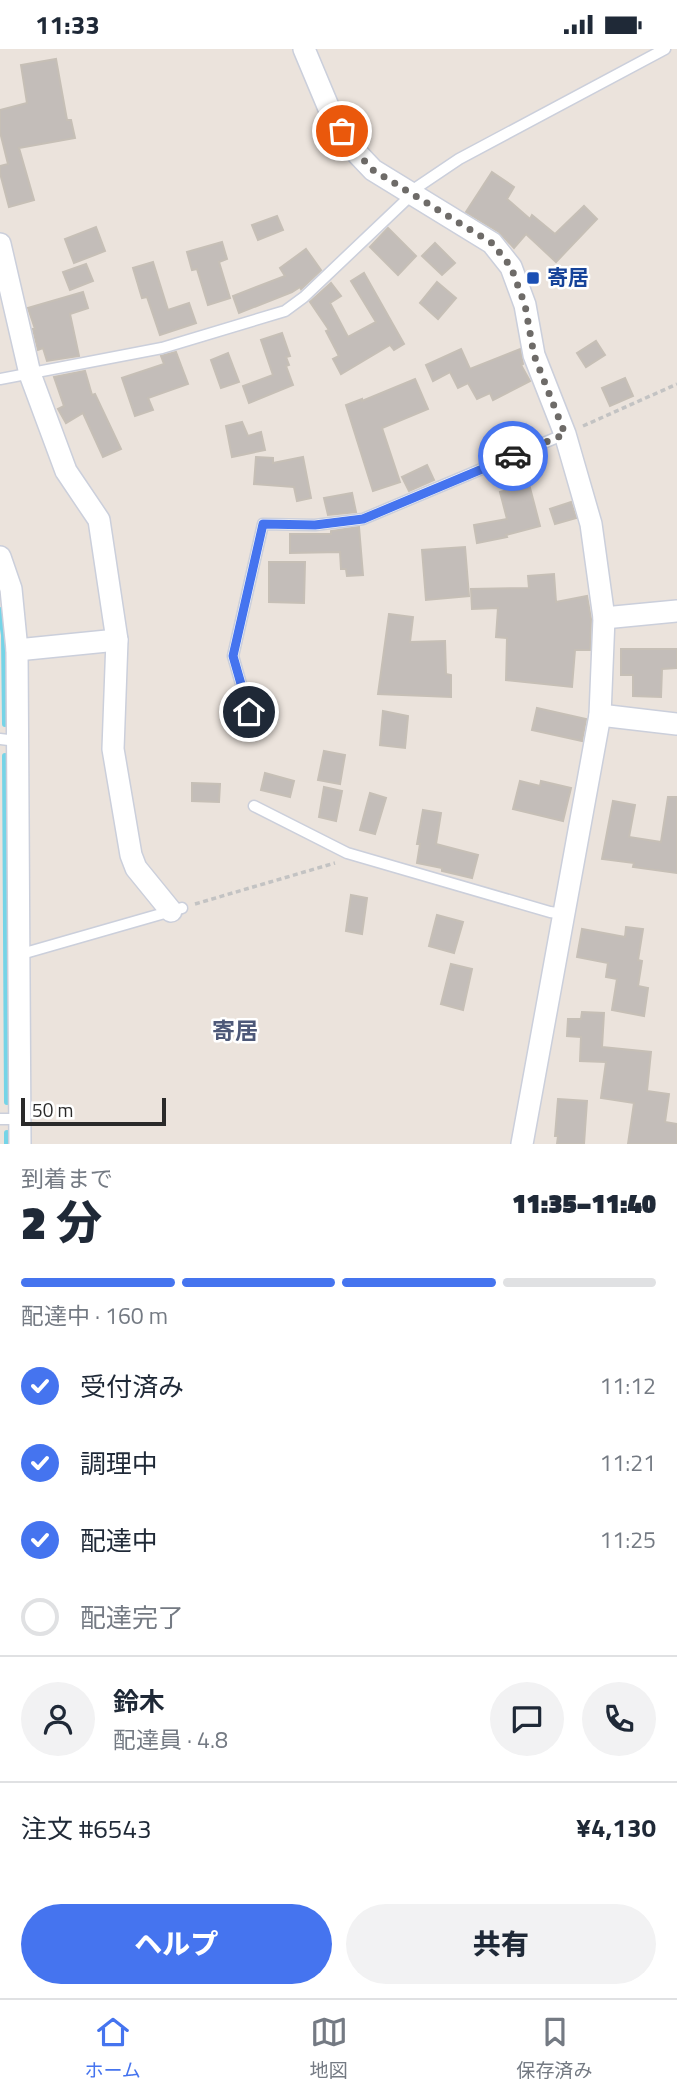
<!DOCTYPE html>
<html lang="ja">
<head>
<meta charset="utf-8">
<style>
	:root { --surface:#fff; --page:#f2f2f3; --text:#1f2937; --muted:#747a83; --line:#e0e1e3; --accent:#4574ef }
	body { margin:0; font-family:"Titillium Web","Noto Sans JP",sans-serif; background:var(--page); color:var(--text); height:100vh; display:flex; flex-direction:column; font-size:26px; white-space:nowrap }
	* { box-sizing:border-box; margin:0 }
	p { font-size:23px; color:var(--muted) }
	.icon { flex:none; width:38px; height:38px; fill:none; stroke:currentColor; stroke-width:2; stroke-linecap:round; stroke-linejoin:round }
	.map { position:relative; height:1095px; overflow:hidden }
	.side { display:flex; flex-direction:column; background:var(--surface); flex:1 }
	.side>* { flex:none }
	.scale { position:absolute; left:21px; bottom:18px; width:145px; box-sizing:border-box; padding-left:7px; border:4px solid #2a2a2a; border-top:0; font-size:19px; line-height:24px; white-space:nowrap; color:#2a2a2a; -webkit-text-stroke:5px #fff; paint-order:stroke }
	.pin { position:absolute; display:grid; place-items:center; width:60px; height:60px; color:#fff; margin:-30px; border:4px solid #fff; border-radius:50%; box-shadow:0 2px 7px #0007 }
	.courier { position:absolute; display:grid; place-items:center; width:70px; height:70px; margin:-35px; border:5px solid #4574ef; border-radius:50%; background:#fff; color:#222; box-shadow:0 2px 9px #0007 }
	.headline em { font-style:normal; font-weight:800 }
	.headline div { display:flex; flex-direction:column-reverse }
	.headline { display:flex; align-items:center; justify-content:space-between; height:119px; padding:0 21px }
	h1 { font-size:46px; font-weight:800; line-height:52px }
	.bar { display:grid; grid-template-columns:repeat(4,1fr); gap:10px 7px; align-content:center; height:84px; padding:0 21px }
	.bar i { height:9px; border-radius:5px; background:var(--line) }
	.bar .active { background:var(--accent) }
	.bar p { grid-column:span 4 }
	.line { display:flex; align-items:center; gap:18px; padding:0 21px; border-top:2px solid var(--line) }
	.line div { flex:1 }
	.round { display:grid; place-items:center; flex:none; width:74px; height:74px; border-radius:37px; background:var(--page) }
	ol { padding:0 21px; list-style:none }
	li { display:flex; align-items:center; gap:21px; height:77px }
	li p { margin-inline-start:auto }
	li .icon { padding:7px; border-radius:50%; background:var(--accent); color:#fff; stroke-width:4 }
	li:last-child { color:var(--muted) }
	li i { width:38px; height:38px; border:4px solid var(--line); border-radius:50% }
	.action { display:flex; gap:14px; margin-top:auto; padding:14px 21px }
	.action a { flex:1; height:80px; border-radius:42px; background:var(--accent); color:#fff; font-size:28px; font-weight:800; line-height:80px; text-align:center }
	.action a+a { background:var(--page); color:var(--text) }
	.status { display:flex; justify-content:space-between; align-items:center; height:49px; padding:0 35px; background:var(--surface); direction:ltr }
	.status svg { height:19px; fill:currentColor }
	.dock { display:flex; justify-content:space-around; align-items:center; height:98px; border-top:2px solid var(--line); background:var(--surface); font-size:19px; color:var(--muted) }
	.dock a { display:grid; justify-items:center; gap:4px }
	.dock .active { color:var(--accent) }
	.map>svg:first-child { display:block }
</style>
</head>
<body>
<div class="status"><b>11:33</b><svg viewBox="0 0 49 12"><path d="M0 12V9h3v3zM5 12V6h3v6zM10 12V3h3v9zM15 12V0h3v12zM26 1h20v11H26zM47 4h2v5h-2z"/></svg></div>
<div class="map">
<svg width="677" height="1095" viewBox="0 0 677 1095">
	<rect width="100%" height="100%" fill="#ebe3dc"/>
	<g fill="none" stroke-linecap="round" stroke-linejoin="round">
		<g stroke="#75d4e7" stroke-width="6">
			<path d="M0,561L4,586L5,675"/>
			<path d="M5,707L7,1053"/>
			<path d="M7,1084V1095"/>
		</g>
	</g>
	<g fill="#c3bdb9" stroke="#c6bfb6" stroke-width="2">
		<path d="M56,10L67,71H71L75,89L19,99L34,151L9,158L0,124V117L8,115L0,83V61L27,54L21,16Z"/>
		<path d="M492,123L514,138L507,150L530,170L532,166L555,185L584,157L597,170L556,213L526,185L514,199L499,183L466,163Z"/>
		<path d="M277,167L283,181L258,191L252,176Z"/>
		<path d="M96,178L105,202L74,214L65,190Z"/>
		<path d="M388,179L416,207L398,226L370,198Z"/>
		<path d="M222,193L227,210L219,213L230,249L208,256L197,220L192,221L187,203Z"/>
		<path d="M435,194L455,214L442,226L422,207Z"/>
		<path d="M306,200L321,221L301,240L300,238L292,243L239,264L233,247L285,227L280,219Z"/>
		<path d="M153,213L168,261L189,254L196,274L160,286L147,248L142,249L133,219Z"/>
		<path d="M86,215L93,232L70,241L63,223Z"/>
		<path d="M364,224L404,295L394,301L390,296L341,325L333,310L339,307L326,282L329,281L310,253L331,234L341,247L330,254L348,288L376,273L351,232Z"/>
		<path d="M437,233L456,249L438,270L420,254Z"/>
		<path d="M83,243L88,259L70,265L79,307L47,312L43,299L38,301L33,280H35L28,259Z"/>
		<path d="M282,284L290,307L286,308L289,316L286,317L293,336L249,354L243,337L273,326L261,291Z"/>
		<path d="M596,292L605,306L586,318L577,304Z"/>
		<path d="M461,300L470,320L520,300L523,315L521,316L530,332L493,351L490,344L477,350L468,334L458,339L450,323L433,332L426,316Z"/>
		<path d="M176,303L188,335L148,349L153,361L135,367L122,329L164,315L161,307Z"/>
		<path d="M228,304L239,333L221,339L211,311Z"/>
		<path d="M85,322L92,346L95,345L121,400L103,408L83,364L66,374L58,360L64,357L54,328Z"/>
		<path d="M625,329L633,347L610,357L602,339Z"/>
		<path d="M415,330L428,360L382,379L400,433L373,442L346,356L362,350V352Z"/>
		<path d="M242,373L248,387L261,383L265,401L232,408L226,377Z"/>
		<path d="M524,376L530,391L504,402L497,386Z"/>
		<path d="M256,408L273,409V414L303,408L311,449L297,452L294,438L254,435Z"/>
		<path d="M427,416L434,431L409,442L402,428Z"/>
		<path d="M529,435L540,477L506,486L507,488L477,494L474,476L507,470L500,443Z"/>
		<path d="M352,444L356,463L328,466L324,449Z"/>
		<path d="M571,453L576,469L555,475L550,460Z"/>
		<path d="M359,478L363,526L347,527L346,520H341L340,503L290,504V485H331V482Z"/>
		<path d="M465,498L469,547L426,551L422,501Z"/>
		<path d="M269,513H305L304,554L269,553Z"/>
		<path d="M554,525L556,553L587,547L591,570L590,601H575L572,638L506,631L507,589L496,588L498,559L472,560L471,540L529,539L528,527Z"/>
		<path d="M389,565L413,568L410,593L445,592L446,625L451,626V648L378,645Z"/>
		<path d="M621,600H677V619L662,620L661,648L633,647V626H621Z"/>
		<path d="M537,659L586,670L582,692L532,681Z"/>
		<path d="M383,662L408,667L405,699L380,696Z"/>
		<path d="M324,702L345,706L340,735L318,731Z"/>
		<path d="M265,724L294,732L290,748L261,741Z"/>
		<path d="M520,732L540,737L541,732L571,739L563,772L513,760Z"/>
		<path d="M192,734L220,735L219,753L192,752Z"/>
		<path d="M324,738L342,742L336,772L319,768Z"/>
		<path d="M370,744L386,749L375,785L360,781Z"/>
		<path d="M668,748H677V824L633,818L634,814L602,810L613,752L635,756L629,788L661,793Z"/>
		<path d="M423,761L441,764L436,795L478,806L472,829L442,822V819L417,814L420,795H417Z"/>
		<path d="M351,846L367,849L362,885L346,882Z"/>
		<path d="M437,866L463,873L454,904L429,897Z"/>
		<path d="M626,878L643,880L638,911L642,912L638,937L648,939L644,967L612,961L617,930L606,928L608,914L577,908L582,880L625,888Z"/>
		<path d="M451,915L472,920L463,961L441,955Z"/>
		<path d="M582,963L604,964L602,998L651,1003L647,1042L669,1045L665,1073L677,1075V1095H628L634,1054L601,1049L606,1013L580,1012L581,988L567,987L568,970H581Z"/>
		<path d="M558,1050L587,1052L584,1095H557L558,1087H555Z"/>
	</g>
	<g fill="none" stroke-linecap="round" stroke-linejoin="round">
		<defs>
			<g id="service">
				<path d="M0,330L162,299L285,262L304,248L405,152L410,143L459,110L665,0"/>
				<path d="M249,663L233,607L263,475L315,476L363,470L565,385"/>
				<path d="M0,690L17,692"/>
				<path d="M254,757L347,804L550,863L564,865"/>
				<path d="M18,906L182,859"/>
				<path d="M0,1070H18"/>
			</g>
			<g id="minor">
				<path d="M304,0L330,62L354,101L373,121L492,194L511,218L525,256L534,306L565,385L591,475L604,569L600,666L522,1095"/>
				<path d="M0,195L30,325L66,422L99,471L117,591L113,700L131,806L136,819L171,862"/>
				<path d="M0,508L11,540L17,601L20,1095"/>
				<path d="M604,569L677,562"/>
				<path d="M17,601L117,591"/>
				<path d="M600,666L677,675"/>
			</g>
		</defs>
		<use href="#service" stroke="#cbcfdb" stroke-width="13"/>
		<use href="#minor" stroke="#cbcfdb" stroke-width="24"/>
		<g stroke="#c3c3c3" stroke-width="3.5" stroke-dasharray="5 3.5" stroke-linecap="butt">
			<path d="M583,377L677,335"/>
			<path d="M195,855L335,814"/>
		</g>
		<use href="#service" stroke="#fff" stroke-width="10"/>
		<use href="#minor" stroke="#fff" stroke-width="21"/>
	</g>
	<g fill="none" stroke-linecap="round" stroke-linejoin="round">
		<path stroke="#6e6b68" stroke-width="7" stroke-dasharray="0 12.6" d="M342,82L354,101L373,121L492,194L511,218L525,256L534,306L565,385L513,407"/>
		<path stroke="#4574ef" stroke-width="9" d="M249,663L233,607L263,475L315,476L363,470L513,407"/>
	</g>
	<rect fill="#1a4fb4" stroke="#fff" stroke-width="2.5" x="526" y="222" width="14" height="14" rx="3.5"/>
	<g text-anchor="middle" stroke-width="5" stroke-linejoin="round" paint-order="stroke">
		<g font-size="21" font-weight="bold" fill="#164399" stroke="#fff" text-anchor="start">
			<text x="547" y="236">寄居</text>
		</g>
		<g font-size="23" font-weight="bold" fill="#4d5878" stroke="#fff">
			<text x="235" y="990">寄居</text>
		</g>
	</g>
</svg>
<div class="scale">50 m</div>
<div class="pin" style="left:342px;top:82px;background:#ea580c"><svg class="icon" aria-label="bag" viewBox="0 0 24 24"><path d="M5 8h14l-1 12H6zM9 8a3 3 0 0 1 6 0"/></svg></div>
<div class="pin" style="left:249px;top:663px;background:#1f2937"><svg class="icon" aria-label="home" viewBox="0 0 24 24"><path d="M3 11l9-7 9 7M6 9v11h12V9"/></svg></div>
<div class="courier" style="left:513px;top:407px"><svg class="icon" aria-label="car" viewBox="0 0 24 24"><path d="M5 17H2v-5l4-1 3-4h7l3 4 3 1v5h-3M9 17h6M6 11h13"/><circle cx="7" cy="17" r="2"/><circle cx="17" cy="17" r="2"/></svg></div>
</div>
<section class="side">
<div class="headline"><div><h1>2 分</h1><p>到着まで</p></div><em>11:35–11:40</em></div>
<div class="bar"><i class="active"></i><i class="active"></i><i class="active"></i><i></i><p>配達中 · 160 m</p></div>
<ol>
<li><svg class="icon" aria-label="check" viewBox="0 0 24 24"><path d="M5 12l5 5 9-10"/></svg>受付済み<p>11:12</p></li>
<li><svg class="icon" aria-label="check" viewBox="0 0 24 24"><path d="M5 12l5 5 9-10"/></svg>調理中<p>11:21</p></li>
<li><svg class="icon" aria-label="check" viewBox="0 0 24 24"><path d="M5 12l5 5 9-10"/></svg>配達中<p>11:25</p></li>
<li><i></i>配達完了</li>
</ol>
<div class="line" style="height:126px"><a class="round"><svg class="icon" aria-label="person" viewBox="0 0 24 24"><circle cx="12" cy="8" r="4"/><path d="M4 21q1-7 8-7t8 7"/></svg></a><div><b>鈴木</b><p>配達員 · 4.8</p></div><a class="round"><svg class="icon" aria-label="chat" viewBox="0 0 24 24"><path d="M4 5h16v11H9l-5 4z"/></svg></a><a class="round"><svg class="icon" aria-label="phone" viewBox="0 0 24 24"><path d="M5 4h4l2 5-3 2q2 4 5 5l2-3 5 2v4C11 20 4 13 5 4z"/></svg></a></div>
<div class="line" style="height:91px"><div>注文 #6543</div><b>¥4,130</b></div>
<div class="action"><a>ヘルプ</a><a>共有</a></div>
</section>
<nav class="dock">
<a class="active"><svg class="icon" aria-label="home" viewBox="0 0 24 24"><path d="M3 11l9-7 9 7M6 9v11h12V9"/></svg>ホーム</a>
<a><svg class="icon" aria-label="map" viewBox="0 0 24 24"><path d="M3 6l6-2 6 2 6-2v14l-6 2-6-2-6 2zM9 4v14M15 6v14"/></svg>地図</a>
<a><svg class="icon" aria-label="saved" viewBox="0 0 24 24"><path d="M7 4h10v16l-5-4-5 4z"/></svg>保存済み</a>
</nav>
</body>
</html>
